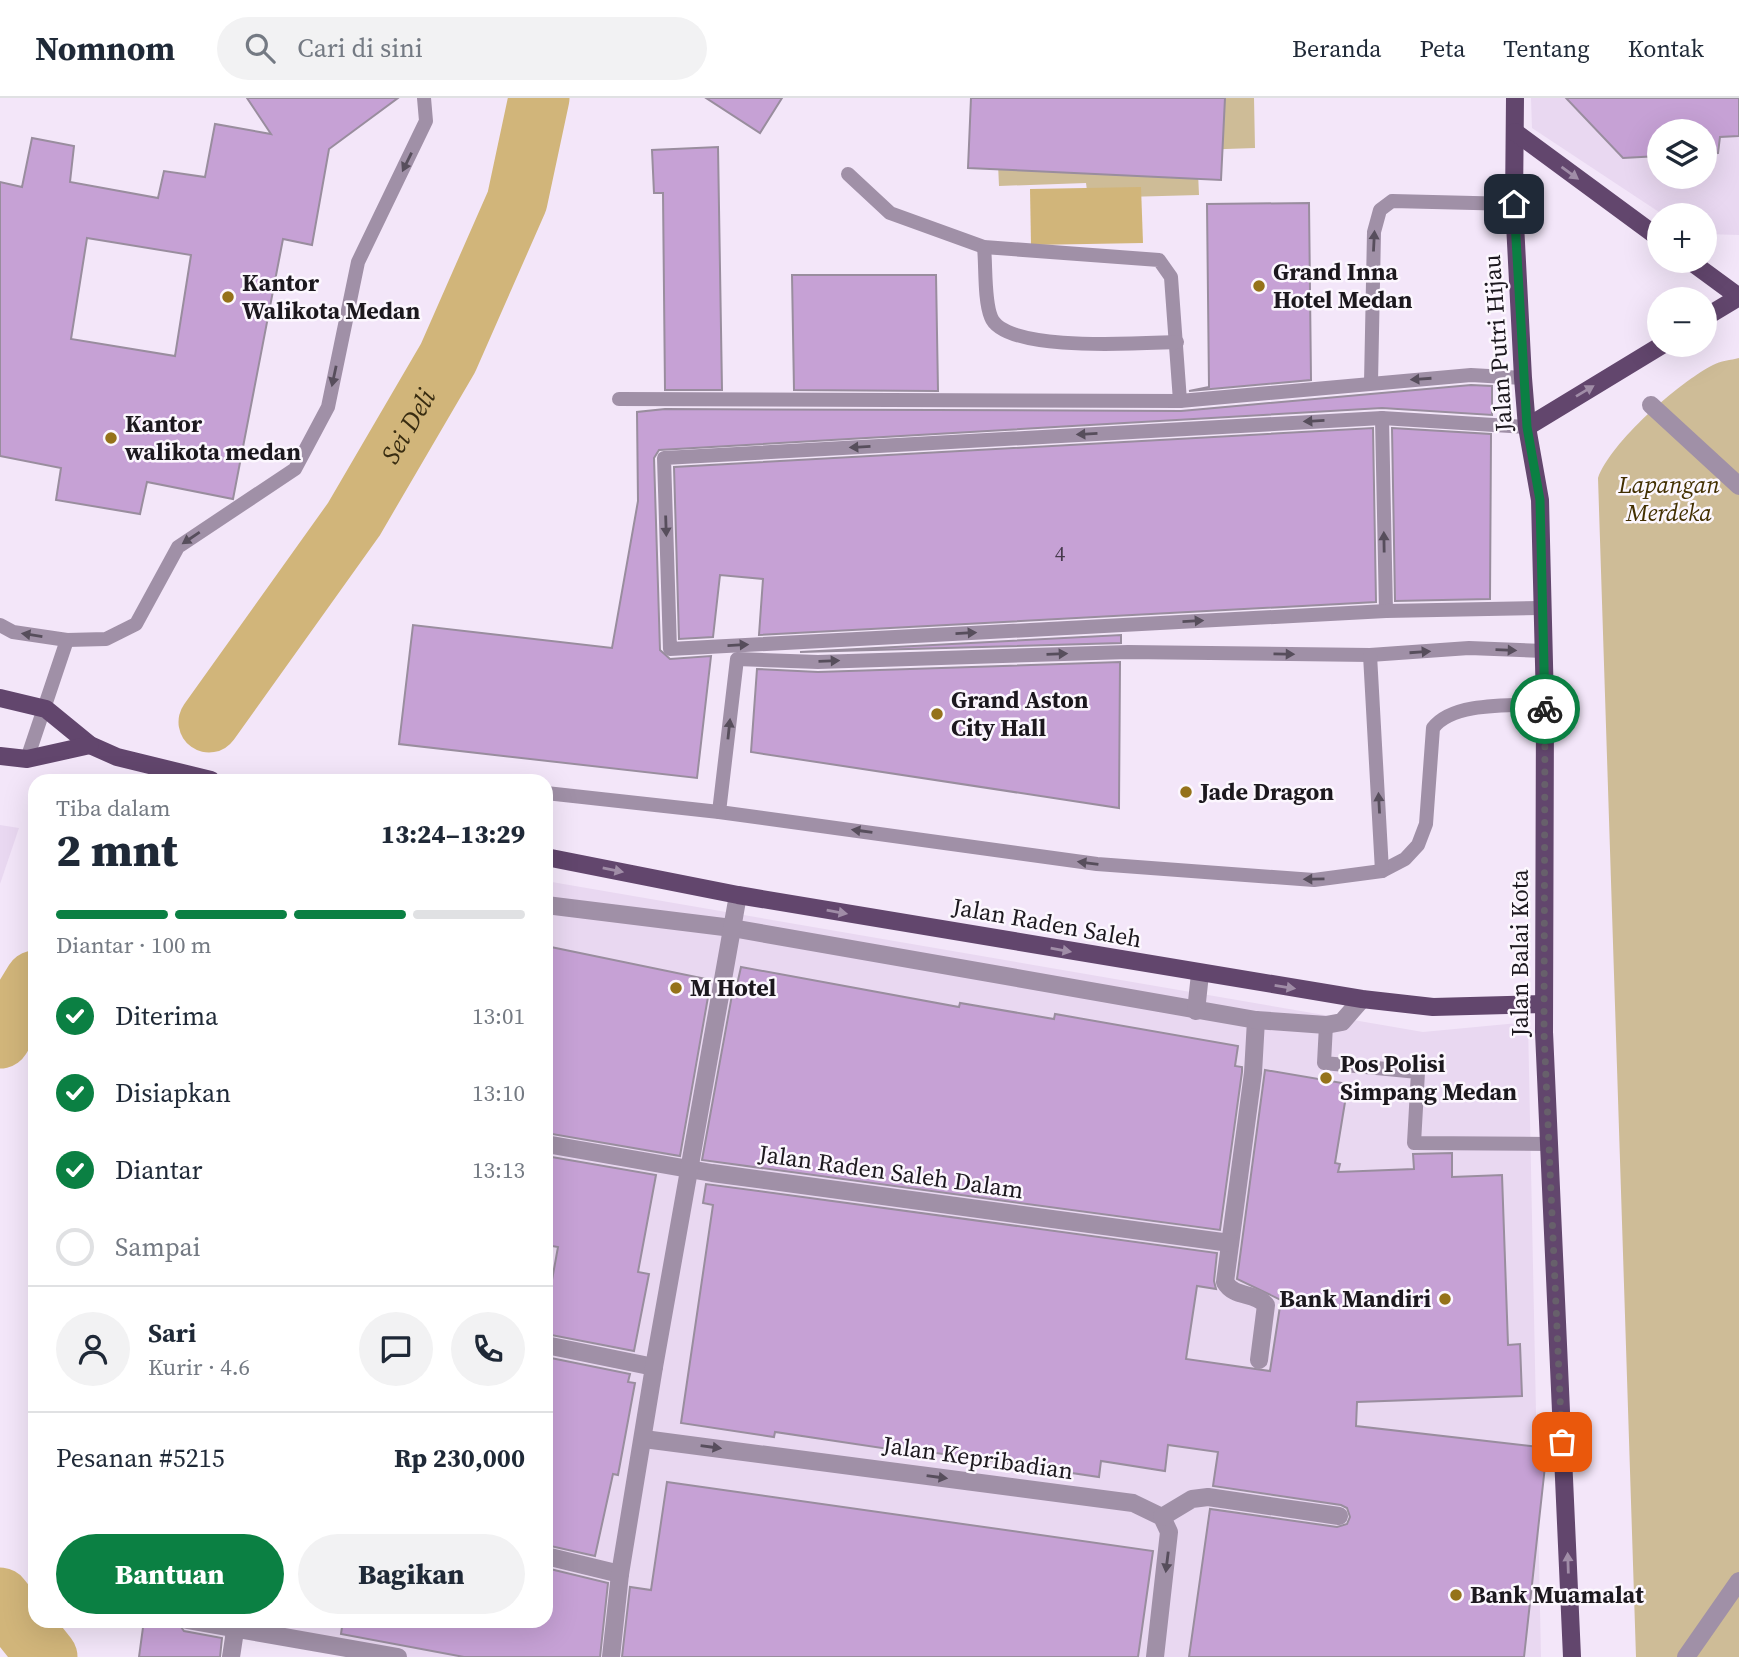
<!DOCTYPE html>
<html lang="id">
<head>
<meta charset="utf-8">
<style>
	:root { --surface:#fff; --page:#f2f2f3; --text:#1f2937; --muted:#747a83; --line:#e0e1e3; --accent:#0b8043 }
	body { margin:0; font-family:"Source Serif 4",serif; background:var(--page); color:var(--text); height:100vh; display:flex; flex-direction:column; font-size:26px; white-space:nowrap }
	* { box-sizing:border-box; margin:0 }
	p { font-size:23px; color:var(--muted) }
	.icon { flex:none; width:38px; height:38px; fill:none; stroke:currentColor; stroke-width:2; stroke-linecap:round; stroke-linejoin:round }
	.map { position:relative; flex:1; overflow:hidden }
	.details { position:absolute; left:28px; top:676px; width:525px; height:854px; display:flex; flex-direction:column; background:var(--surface); border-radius:21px; box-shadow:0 7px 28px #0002 }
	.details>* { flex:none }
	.controls { position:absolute; left:1647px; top:21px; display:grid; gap:14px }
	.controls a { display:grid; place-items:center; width:70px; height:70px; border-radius:50%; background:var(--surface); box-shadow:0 7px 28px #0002; font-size:35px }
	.pin { position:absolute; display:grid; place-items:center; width:60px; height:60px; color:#fff; margin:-30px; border-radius:14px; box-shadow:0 4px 10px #0006 }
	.courier { position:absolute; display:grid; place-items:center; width:70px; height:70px; margin:-35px; border:5px solid #0b8043; border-radius:50%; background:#fff; color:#222; box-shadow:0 2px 9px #0007 }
	.head em { font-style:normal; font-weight:800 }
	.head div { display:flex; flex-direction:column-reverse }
	.head { display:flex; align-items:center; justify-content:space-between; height:119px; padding:0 28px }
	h1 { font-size:46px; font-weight:800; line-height:52px }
	.bar { display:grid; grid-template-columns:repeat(4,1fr); gap:10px 7px; align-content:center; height:84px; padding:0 28px }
	.bar i { height:9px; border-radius:5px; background:var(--line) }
	.bar .on { background:var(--accent) }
	.bar p { grid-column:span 4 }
	.line { display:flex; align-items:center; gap:18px; padding:0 28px; border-top:2px solid var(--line) }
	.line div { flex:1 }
	.round { display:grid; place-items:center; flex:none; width:74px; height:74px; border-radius:37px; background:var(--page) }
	ol { padding:0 28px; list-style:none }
	li { display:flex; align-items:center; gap:21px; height:77px }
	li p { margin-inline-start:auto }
	li .icon { padding:7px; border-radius:50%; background:var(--accent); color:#fff; stroke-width:4 }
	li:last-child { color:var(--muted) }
	li i { width:38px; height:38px; border:4px solid var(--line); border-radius:50% }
	.button { display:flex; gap:14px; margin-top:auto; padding:14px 28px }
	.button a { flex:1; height:80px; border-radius:42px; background:var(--accent); color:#fff; font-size:28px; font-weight:800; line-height:80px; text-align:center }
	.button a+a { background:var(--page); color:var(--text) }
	header { display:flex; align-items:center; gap:42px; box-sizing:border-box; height:98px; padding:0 35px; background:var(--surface); border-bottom:2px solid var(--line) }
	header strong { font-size:33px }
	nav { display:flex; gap:38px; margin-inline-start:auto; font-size:24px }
	.search { width:490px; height:63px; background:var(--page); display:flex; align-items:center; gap:18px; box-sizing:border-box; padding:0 24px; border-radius:38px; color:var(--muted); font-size:26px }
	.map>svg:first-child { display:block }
</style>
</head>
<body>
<header>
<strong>Nomnom</strong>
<div class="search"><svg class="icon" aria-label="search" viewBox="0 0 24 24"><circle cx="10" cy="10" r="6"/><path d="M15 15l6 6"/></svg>Cari di sini</div>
<nav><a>Beranda</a><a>Peta</a><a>Tentang</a><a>Kontak</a></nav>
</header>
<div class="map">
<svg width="1739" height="1559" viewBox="0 0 1739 1559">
	<rect width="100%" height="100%" fill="#f3e6f9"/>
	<g fill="#e9d8f1" fill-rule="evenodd">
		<path d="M1531,0H1739V137L1705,136L1704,117L1662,116L1532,30ZM1659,33H1704V79H1659Z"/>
		<path d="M0,727L19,730L0,786Z"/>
		<path d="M546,783L1423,934L1528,924L1541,1559H385L112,1525L109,1523L546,1522Z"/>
	</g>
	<g fill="#cebc97">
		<path d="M995,0H1254L1255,50L1197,52L1199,97L1088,100L1086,85L999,88Z"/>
		<path d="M1739,260V1559H1636L1598,380C1611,344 1678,285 1713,267C1720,263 1731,262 1739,260Z"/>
	</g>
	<path fill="#d1b57a" d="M1141,89L1143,145L1031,147L1030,91Z"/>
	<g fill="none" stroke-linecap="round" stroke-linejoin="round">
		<g stroke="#d1b57a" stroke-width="61">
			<path id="s1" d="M209,624L354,421L448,260L517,103L539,0"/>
			<path d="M0,940L35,883"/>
			<path d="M0,1500L47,1559"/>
		</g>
	</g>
	<g fill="#c6a1d5" stroke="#998d9e" stroke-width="2" fill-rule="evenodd">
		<path d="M247,0H398L329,51L312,147L283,141L233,401L147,384L140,416L56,402L61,370L0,358V84L22,89L32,40L74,48L70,84L158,100L164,73L205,79L215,26L271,36ZM87,140L191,157L175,258L71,241Z"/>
		<path d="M706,0H782L760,35Z"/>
		<path d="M971,0H1225L1221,82L968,70Z"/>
		<path d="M1566,0H1739V38L1720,39L1718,55L1704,56V33H1659V58L1623,60Z"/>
		<path d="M718,49L722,292H665L663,95H654L652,52Z"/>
		<path d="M1309,105L1311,282L1189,293L1209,289L1207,106Z"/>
		<path d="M792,177H936L938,293L794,292Z"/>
		<path d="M1471,287L1492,288V317L1382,310L659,352L654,360L660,552L670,561L711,558L697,680L399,646L413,527L612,550L638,403L637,314L665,311L1181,313Z"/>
		<path d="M1373,330L1376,504L759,537L763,481L720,477L713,539L679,541L674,369Z"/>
		<path d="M1392,330L1491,336L1490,501L1395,503Z"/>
		<path d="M1121,537V545L800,554Z"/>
		<path d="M1120,564L1119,710L751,654L757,571L818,574Z"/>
		<path d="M546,848L711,882L680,1058L546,1035Z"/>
		<path d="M741,869L959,909L960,905L1054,921L1055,916L1238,948L1235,968L1242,969V974L1220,1132L702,1062L734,886L737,887Z"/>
		<path d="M1265,972L1348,986L1335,1065L1340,1066L1338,1074L1414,1071L1413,1056L1452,1055V1079L1502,1077L1508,1247L1520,1246L1522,1298L1357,1304L1356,1328L1547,1350L1524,1559H1189L1210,1411L1337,1429L1347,1426L1350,1419L1347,1410L1341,1407L1213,1388L1218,1354L1168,1347L1165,1373L1101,1363L1099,1379L916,1352L915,1355L775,1334L774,1339L681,1325L713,1107L703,1105L706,1086L1217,1155L1214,1183L1216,1191L1197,1188L1186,1261L1270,1273L1281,1202L1237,1181Z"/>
		<path d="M546,1058L656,1077L638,1174L649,1176L634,1253L546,1236V1215L558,1149L546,1147Z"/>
		<path d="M546,1259L630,1276L628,1284L635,1285L618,1377L613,1376L595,1458L546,1447Z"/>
		<path d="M667,1384L1153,1453L1138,1559H622L630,1489L651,1492Z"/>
		<path d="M546,1470L608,1485L600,1559H464L341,1536L343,1522H546Z"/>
		<path d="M144,1522H176L184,1533L222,1540L220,1559H139Z"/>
	</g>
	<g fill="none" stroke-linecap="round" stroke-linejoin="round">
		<g stroke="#a090a7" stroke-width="14">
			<path d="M848,76L890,115L984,149L1159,162L1171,179L1180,303"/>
			<path d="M984,149C986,168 984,202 991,219C1004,255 1141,245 1177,244"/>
			<path d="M1371,285L1374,134L1380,112L1392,103L1514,106"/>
			<path d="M619,301L1180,303L1471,277L1523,280"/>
			<path d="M1382,320L1386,513"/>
			<path d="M1527,329L1382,320L664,360L670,551L1386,513L1540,510"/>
			<path d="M0,527L13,534L67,542L106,541L136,526L178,449L295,371L328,309L358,164L426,23L424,0"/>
			<path d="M1544,553L1469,550L1370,557L1128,554L818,564L737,561L719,714L1097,766L1314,782L1382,773L1405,761L1418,747L1426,726L1433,630C1453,603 1513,608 1545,606"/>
			<path d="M1370,557L1382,773"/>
			<path d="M27,661L67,542"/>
			<path d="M546,695L719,714"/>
			<path d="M1326,927L1324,965L1418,974L1414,1045L1550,1046"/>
		</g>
		<g stroke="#a090a7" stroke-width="18">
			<path d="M1651,307L1739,388"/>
			<path d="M1686,1559L1739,1483"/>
		</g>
		<g stroke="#a090a7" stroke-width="18">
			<path d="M546,807L732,830L1256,922L1253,975L1225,1184C1234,1200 1255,1194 1266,1207L1259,1262"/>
			<path d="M1196,913L1200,876"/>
			<path d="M1256,922L1326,927L1342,924L1362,901"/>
			<path d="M546,1046L712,1075L1230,1145"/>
			<path d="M546,1247L654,1269"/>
			<path d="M644,1341L1133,1405L1162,1419L1169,1434L1155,1559"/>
			<path d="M1162,1419L1192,1401L1208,1399L1339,1418"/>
			<path d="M546,1458L620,1476"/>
			<path d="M187,1522L398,1559"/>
			<path d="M231,1559L235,1533"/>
			<path d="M611,1559L620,1476L654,1269L738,797"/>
		</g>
		<g stroke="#62466d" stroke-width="18">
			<path d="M1515,0L1514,106L1523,280L1527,329L1540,402L1545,606L1544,934L1572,1559"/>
			<path d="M1515,34L1659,140"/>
			<path d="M1690,163L1739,199"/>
			<path d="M1704,220L1739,199"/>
			<path d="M1527,329L1662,247"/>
			<path d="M0,600L46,611L90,647L117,659L211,682"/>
			<path d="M0,658L27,661L90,647"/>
			<path d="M546,759L738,797L1362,901L1433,909L1544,906"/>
		</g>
	</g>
	<defs><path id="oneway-solid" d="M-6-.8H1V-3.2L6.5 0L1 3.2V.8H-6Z" transform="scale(1.75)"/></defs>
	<g fill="#574e5c">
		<use href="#oneway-solid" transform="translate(407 64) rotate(116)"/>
		<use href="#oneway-solid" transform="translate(1374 143) rotate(-87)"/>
		<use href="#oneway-solid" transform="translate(334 278) rotate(102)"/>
		<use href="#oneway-solid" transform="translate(1421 281) rotate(176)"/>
		<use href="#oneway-solid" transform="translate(1314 323) rotate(177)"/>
		<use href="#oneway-solid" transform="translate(1087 336) rotate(177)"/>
		<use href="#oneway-solid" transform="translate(860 349) rotate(177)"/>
		<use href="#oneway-solid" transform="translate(666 428) rotate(88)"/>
		<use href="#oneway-solid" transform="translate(191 440) rotate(146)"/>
		<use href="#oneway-solid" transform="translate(1384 444) rotate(-91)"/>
		<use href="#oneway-solid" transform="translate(1193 523) rotate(-3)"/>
		<use href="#oneway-solid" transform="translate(966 535) rotate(-3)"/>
		<use href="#oneway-solid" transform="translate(32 537) rotate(-171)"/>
		<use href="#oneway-solid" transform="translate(738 547) rotate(-3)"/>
		<use href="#oneway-solid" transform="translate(1506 552) rotate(2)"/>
		<use href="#oneway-solid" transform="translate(1420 554) rotate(-4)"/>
		<use href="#oneway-solid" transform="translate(1057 556) rotate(-2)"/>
		<use href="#oneway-solid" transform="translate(1284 556) rotate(1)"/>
		<use href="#oneway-solid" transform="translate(829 563) rotate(-2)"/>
		<use href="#oneway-solid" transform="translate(729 631) rotate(-84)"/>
		<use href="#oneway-solid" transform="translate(1379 705) rotate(-93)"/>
		<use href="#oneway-solid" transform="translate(862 733) rotate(-172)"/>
		<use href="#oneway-solid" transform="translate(1088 765) rotate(-173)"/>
		<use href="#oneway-solid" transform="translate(1314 781) rotate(179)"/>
		<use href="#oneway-solid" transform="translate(711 1349) rotate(8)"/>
		<use href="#oneway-solid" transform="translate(937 1379) rotate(8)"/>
		<use href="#oneway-solid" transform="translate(1167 1464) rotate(97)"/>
	</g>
	<g fill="#a08da7">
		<use href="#oneway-solid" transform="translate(1570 75) rotate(36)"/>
		<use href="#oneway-solid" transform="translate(1585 293) rotate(-31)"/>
		<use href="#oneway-solid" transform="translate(613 772) rotate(11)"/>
		<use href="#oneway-solid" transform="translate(837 814) rotate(10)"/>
		<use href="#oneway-solid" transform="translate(1061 852) rotate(10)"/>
		<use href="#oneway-solid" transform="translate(1285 889) rotate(9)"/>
		<use href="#oneway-solid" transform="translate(1568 1465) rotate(-92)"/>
	</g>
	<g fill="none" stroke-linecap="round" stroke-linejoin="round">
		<path stroke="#67606b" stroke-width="7" stroke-dasharray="0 12.6" d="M1545,611L1544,934L1562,1344"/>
		<path stroke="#0b8043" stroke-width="9" d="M1514,106L1527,329L1540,402L1545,611"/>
	</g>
	<g fill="#95721a" stroke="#fcf7fe" stroke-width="2.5">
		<circle cx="1259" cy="188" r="7"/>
		<circle cx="228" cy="199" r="7"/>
		<circle cx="111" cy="340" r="7"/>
		<circle cx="937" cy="616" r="7"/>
		<circle cx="1186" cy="694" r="7"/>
		<circle cx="676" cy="890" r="7"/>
		<circle cx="1326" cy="980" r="7"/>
		<circle cx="1445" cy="1201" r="7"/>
		<circle cx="1456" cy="1497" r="7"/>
	</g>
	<g text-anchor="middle" stroke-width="5" stroke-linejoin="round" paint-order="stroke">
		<g font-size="21" fill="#463a4c">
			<text x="1060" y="463">4</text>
		</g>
		<g font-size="24" font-weight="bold" fill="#1c181e" stroke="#fcf7fe" text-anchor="start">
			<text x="1273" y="182">Grand Inna<tspan x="1273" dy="28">Hotel Medan</tspan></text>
			<text x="242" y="193">Kantor<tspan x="242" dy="28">Walikota Medan</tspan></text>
			<text x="125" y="334">Kantor<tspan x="125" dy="28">walikota medan</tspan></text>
			<text x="951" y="610">Grand Aston<tspan x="951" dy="28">City Hall</tspan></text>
			<text x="1200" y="702">Jade Dragon</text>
			<text x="690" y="898">M Hotel</text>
			<text x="1340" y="974">Pos Polisi<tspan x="1340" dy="28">Simpang Medan</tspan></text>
			<text x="1431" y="1209" text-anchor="end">Bank Mandiri</text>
			<text x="1470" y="1505">Bank Muamalat</text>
		</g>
		<g font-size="24" fill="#1c181e" stroke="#fcf7fe">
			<text transform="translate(1498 245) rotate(-94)" y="8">Jalan Putri Hijau</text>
			<text transform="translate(1047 825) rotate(10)" y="8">Jalan Raden Saleh</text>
			<text transform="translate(1520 855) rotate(-90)" y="8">Jalan Balai Kota</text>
			<text transform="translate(891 1074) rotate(8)" y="8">Jalan Raden Saleh Dalam</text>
			<text transform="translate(978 1360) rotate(8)" y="8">Jalan Kepribadian</text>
		</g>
		<g font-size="24" font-style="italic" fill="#422f00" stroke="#fcf7fe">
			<text x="1669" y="395">Lapangan<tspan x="1669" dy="28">Merdeka</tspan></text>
		</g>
		<g font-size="26" font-style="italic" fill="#382c11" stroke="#fcf7fe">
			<text dy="9" stroke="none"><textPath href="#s1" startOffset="357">Sei Deli</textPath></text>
		</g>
	</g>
</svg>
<div class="controls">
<a><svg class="icon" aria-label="layers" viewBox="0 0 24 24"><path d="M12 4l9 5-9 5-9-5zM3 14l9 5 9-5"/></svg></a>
<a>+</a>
<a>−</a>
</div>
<div class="pin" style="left:1562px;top:1344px;background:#ea580c"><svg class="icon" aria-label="bag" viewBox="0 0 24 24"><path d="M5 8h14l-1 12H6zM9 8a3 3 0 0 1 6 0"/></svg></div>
<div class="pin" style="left:1514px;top:106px;background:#1f2937"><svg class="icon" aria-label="home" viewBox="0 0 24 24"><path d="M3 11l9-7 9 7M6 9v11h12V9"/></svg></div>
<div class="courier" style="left:1545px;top:611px"><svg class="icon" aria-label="bike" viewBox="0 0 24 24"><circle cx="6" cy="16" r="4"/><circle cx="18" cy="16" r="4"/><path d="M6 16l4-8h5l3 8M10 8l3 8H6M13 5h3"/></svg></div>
<section class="details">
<div class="head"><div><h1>2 mnt</h1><p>Tiba dalam</p></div><em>13:24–13:29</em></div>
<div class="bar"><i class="on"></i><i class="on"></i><i class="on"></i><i></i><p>Diantar · 100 m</p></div>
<ol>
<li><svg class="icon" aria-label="check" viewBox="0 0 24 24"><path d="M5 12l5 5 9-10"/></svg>Diterima<p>13:01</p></li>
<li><svg class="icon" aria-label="check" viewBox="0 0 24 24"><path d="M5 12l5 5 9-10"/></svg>Disiapkan<p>13:10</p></li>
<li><svg class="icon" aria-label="check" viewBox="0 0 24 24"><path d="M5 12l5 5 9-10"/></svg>Diantar<p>13:13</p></li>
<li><i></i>Sampai</li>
</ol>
<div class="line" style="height:126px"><a class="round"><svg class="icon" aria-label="person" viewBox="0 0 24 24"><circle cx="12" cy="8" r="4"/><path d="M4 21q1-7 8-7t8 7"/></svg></a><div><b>Sari</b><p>Kurir · 4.6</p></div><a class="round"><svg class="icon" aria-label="chat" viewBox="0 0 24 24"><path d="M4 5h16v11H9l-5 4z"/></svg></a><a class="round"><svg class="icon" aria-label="phone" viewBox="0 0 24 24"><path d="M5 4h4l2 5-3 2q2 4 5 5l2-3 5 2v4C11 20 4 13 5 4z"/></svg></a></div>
<div class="line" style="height:91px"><div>Pesanan #5215</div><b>Rp 230,000</b></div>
<div class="button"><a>Bantuan</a><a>Bagikan</a></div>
</section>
</div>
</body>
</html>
